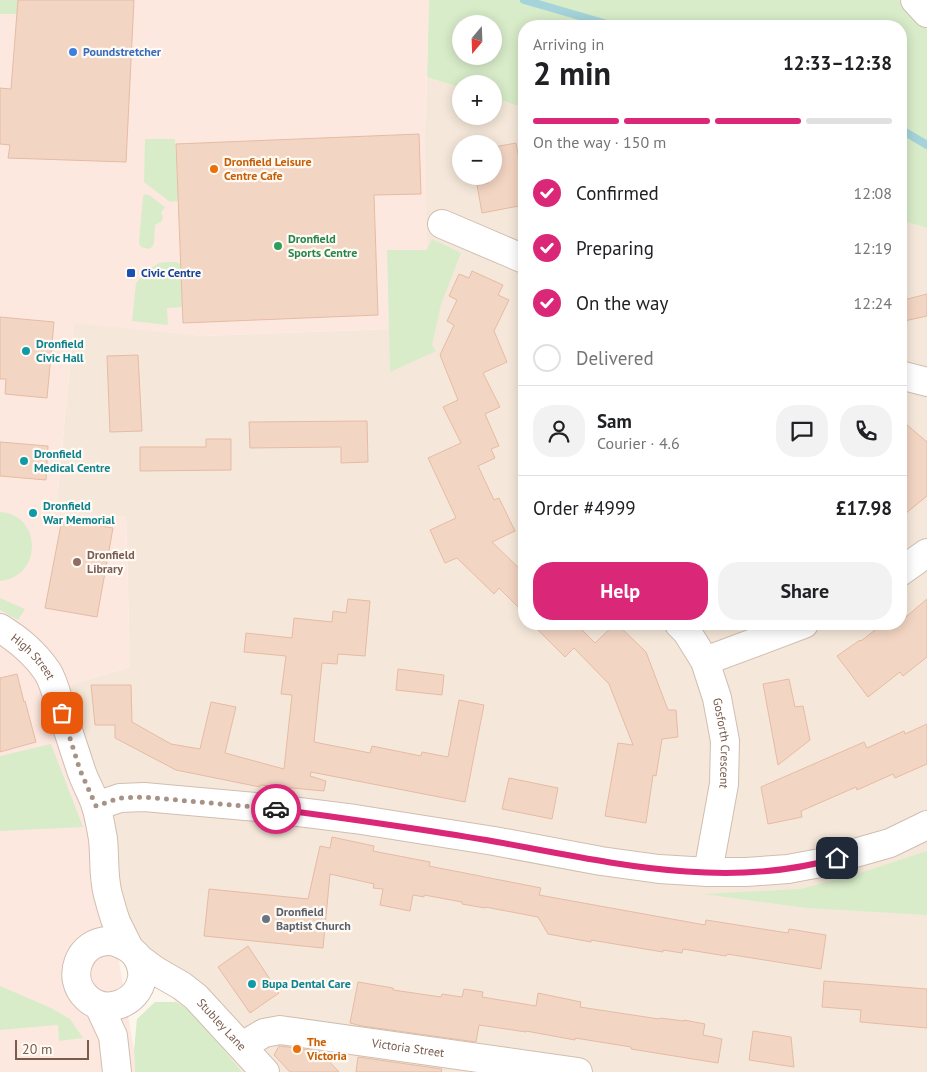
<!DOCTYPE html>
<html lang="en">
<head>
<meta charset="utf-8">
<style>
	:root { --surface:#fff; --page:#f2f2f2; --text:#202124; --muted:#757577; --line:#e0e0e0; --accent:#db2777 }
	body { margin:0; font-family:"PT Sans",sans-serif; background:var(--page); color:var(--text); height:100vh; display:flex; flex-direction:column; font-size:19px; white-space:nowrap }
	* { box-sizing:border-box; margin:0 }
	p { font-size:16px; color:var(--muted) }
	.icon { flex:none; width:28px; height:28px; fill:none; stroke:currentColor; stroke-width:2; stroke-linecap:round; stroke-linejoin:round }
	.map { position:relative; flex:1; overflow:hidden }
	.details { position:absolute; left:518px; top:20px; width:389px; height:610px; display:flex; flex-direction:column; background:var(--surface); border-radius:20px; box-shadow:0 2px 12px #0003 }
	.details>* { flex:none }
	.needle { width:32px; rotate:199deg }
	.tools { position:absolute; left:452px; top:15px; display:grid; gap:10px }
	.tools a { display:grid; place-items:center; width:50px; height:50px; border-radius:50%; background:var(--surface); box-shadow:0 2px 12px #0003; font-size:25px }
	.scale { position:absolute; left:15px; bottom:12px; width:74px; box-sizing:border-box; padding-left:5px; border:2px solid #7a5c4d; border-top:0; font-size:14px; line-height:18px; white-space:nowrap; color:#7a5c4d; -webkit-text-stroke:4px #fffaf3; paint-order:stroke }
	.pin { position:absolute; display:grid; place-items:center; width:42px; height:42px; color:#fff; margin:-21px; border-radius:10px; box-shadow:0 2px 8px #0006 }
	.courier { position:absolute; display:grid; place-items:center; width:50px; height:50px; margin:-25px; border:4px solid #db2777; border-radius:50%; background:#fff; color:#222; box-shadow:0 1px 6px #0007 }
	.overview em { font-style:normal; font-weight:600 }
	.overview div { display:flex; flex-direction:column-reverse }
	.overview { display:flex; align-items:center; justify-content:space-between; height:85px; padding:0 15px }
	h1 { font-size:32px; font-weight:600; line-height:38px }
	.bar { display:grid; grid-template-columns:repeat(4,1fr); gap:8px 5px; align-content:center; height:60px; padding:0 15px }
	.bar i { height:6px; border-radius:4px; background:var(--line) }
	.bar .current { background:var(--accent) }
	.bar p { grid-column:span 4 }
	.line { display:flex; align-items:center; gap:12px; padding:0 15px; border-top:1px solid var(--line) }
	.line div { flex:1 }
	.round { display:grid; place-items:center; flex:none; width:52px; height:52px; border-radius:20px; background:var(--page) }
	ol { padding:0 15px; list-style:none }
	li { display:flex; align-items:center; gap:15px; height:55px }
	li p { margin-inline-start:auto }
	li .icon { padding:5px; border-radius:50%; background:var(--accent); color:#fff; stroke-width:4 }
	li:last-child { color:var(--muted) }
	li i { width:28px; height:28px; border:2px solid var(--line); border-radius:50% }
	.cta { display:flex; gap:10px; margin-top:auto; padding:10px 15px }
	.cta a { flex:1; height:58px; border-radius:20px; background:var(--accent); color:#fff; font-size:20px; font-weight:600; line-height:58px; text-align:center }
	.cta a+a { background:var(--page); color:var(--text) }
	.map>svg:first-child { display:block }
</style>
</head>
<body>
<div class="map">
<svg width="927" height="1072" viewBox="0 0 927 1072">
	<rect width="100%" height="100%" fill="#fdf6ec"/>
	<path fill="#f5e8da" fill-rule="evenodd" d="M427,77L461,88V116H494V98L524,108V624H900V220L927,228V1072H242L194,1013L176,1002L114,932L66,686L130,667L126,517L56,512L74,322L204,336L389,329L387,250L425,134ZM461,144H494V176H461Z"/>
	<path fill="#fde8e0" d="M18,0H429L425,134L427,250H387L389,329L204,336L74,323L56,512L126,517L130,667L66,686L98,772L115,858L114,932L134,1050L135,1072H0V14H17Z"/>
	<g fill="#d8ecc9" fill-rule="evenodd">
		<path d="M0,0H18L17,14H0Z"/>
		<path d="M429,0H899L915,18L927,29V228L900,220V26H524V108L494,98V84H461V88L427,77ZM461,24H494V56H461Z"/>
		<path d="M145,139H175L178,201L170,202L144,182Z"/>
		<path d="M145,194L149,195L165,207L161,213L163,217L162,221L155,225L154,243L152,247L148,249L141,247L139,243L143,196Z"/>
		<path d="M432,239L461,253L441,304L432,345L436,351L390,372L387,250H427Z"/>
		<path d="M167,262H176L181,264L182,307L167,308L168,325L132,321L136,283L148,270L159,263Z"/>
		<path d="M0,512C42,514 43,577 0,581Z"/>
		<path d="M0,598L25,609L18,620L0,610Z"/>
		<path d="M51,744L83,827L0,831V756Z"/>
		<path d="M927,851V915L807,908L703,894L800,889L857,874Z"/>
		<path d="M0,986L49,1007L70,1019L83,1038L59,1041L58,1025L0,1030Z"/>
		<path d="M155,1002H176L194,1013L242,1072H135L134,1050L137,1019Z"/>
	</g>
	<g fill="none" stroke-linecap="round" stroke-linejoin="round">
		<g stroke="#a5d3da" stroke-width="8">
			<path d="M524,0L614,26"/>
			<path d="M900,129L927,145"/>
		</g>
	</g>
	<g fill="#f3d5c3" stroke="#e6bba3">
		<path d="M18,0H134L126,162L8,158L10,145L0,144V88L11,89Z"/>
		<path d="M419,134L421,194L374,195L378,315L183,323L176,144Z"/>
		<path d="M516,143L524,187V205L482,213L477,185L488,183L486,176H494V147Z"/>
		<path d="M472,271L503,285L498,295L509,300L494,331L507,362L483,373L500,407L485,414L499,446L491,449L495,458L478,466L494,500L499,498L515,531L492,542L524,573V613L499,588L494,594L457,558L445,563L430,530L456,518L428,458L461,443L443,407L458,400L440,355L454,325L447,321L457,300L449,296L459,274L469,278Z"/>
		<path d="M927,294V316L900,322V301Z"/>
		<path d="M0,317L54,322L47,398L5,394L6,379H0Z"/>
		<path d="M138,355L142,431L110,432L107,356Z"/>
		<path d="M900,419L927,442V496L900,518Z"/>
		<path d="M367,421L368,462L341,463V447L250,448L249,422Z"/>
		<path d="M206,439H231V470L140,471V447H206Z"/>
		<path d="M0,442L48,446L46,480L0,476Z"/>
		<path d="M62,519L113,528L97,617L45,608Z"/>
		<path d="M348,599L370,601L365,656L338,654L337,664L322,663L314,742L370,753L372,746L421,756L422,752L448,757L459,700L484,705L465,802L311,772L310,776L326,781L324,791L260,785V787L176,770L115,738V725H95L91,685H131L132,722L171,744L200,749L211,702L236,707L225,753L284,769L292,695L281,694L286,656L244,652L246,633L292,638L294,618L332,622L333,611L346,613Z"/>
		<path d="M927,599V657L903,676L900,672L868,697L837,656L860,640L861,641L883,624H900V622Z"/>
		<path d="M532,624H576L595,643L615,624H617L646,652L668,710H676L678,737L662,739L656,776L653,775L646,823L605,816L618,743L633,745L609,684L574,648L565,657Z"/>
		<path d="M398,669L444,675L442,695L396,690Z"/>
		<path d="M17,674L24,702L25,701L36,742L0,752V678Z"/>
		<path d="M789,679L795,707L803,706L810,740L778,765L763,684Z"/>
		<path d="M927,724V764L895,778L893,774L857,790L856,787L801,811L802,817L768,824L761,787L864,742L867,748L904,731L905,734Z"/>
		<path d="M509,778L558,788L552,819L502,809Z"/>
		<path d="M332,837L374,846L373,851L430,862L429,866L541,888L539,895L705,925L706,920L788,933L789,929L826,935L821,969L727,954L726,956L683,949L682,953L663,950V952L591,940V942L548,934L538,917L485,907V908L462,904V902L424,895V897L413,895L410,911L380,905L383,889L373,888L374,884L330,874L323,948L204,936L209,889L308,899L320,846L330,848Z"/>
		<path d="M248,946L279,993L250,1013L218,967Z"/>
		<path d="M824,981L927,989V1028L860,1022L861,1010L822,1007Z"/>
		<path d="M358,982L393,988V990L441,997L442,994L462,997L464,989L483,992L482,997L536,1006L538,993L581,1002L580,1007L659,1019L660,1018L684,1021V1020L705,1024L703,1035L722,1039L718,1063L631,1049V1047L575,1038V1040L526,1031V1032L479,1025L476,1042L362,1026L350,1023Z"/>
		<path d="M753,1031L791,1037L794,1067L749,1060Z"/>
		<path d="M279,1046L319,1051L339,1072H290L274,1055Z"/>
		<path d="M358,1057L442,1069L441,1072H356Z"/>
	</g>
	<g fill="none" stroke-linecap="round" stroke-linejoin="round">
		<defs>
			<g id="minor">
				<path d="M915,0L927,13"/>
				<path d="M442,224L524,259"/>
				<path d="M900,375L927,382"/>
				<path d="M900,572L927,553"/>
				<path id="s1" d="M679,624L687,632L705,661L717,698L725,741L724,784L708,872"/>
				<path d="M705,661L804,624"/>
				<path id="s2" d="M242,1046L264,1033L280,1030L578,1072"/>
			</g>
			<g id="tertiary">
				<path id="s3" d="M0,628C19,640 34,652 47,671C53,680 56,692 59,703C66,724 73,746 80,767C84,781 92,793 96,806C99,816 101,828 103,839C105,858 103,877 108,895C111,905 113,915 117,924C121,932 125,940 129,948C131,951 135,953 137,956C140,962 143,971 142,978C138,1003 106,1016 87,998C65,978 79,941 109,941C117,941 123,945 130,949"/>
				<path d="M96,806L120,798L144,797L267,808L355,819L494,841L601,861L659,869L708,872H746L788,869L820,863L890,843L927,825"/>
				<path id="s4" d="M137,957L156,971L182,986L196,997L265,1072"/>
				<path d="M99,1006L113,1036L117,1072"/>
			</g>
		</defs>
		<use href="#minor" stroke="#d1beb0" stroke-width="30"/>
		<use href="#tertiary" stroke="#d1beb0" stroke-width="30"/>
		<use href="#minor" stroke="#fff" stroke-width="28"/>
		<use href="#tertiary" stroke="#fff" stroke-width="28"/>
	</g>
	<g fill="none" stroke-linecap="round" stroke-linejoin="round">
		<path stroke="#a89285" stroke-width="5" stroke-dasharray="0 9" d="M62,713L80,770L96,806L120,798L144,797L276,809"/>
		<path stroke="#db2777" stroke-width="6" d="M276,809C350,819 424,829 497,842C608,862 726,891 837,858"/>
	</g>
	<circle fill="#3f7fe0" stroke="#fffaf3" stroke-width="2" cx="73" cy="52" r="5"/>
	<g fill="#e8710a" stroke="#fffaf3" stroke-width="2">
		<circle cx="214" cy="169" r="5"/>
		<circle cx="297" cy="1049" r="5"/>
	</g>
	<circle fill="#2e9e5b" stroke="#fffaf3" stroke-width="2" cx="278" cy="246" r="5"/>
	<rect fill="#1a4fb4" stroke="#fffaf3" stroke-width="2" x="126" y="268" width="10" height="10" rx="2.5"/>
	<g fill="#0f9aa8" stroke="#fffaf3" stroke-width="2">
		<circle cx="26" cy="351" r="5"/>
		<circle cx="24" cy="461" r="5"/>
		<circle cx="33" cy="513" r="5"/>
		<circle cx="252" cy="984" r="5"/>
	</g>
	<circle fill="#8d6e63" stroke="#fffaf3" stroke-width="2" cx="77" cy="562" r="5"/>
	<circle fill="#6b7280" stroke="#fffaf3" stroke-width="2" cx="266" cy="919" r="5"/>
	<g text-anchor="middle" stroke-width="4.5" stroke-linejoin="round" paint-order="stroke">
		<g font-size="12" font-weight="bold" fill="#366cbe" stroke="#fffaf3" text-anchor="start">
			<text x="83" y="56">Poundstretcher</text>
		</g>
		<g font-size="12" font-weight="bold" fill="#c56008" stroke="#fffaf3" text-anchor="start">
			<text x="224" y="166">Dronfield Leisure<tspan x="224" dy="14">Centre Cafe</tspan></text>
			<text x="307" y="1046">The<tspan x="307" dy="14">Victoria</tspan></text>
		</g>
		<g font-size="12" font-weight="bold" fill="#27864d" stroke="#fffaf3" text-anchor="start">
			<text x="288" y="243">Dronfield<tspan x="288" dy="14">Sports Centre</tspan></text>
		</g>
		<g font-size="12" font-weight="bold" fill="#164399" stroke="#fffaf3" text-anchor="start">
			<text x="141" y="277">Civic Centre</text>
		</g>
		<g font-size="12" font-weight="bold" fill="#0d838f" stroke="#fffaf3" text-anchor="start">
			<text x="36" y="348">Dronfield<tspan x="36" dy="14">Civic Hall</tspan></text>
			<text x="34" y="458">Dronfield<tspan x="34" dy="14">Medical Centre</tspan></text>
			<text x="43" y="510">Dronfield<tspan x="43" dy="14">War Memorial</tspan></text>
			<text x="262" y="988">Bupa Dental Care</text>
		</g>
		<g font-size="12" font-weight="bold" fill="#785e54" stroke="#fffaf3" text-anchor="start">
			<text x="87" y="559">Dronfield<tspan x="87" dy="14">Library</tspan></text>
		</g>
		<g font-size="12" fill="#7a5c4d" stroke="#fffaf3">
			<text dy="4" stroke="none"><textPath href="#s3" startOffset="44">High Street</textPath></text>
			<text dy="4" stroke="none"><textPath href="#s1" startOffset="130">Gosforth Crescent</textPath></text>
			<text dy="4" stroke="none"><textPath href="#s4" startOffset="109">Stubley Lane</textPath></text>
			<text dy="4" stroke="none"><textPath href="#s2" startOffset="171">Victoria Street</textPath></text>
		</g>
		<g font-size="12" font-weight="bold" fill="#5b616d" stroke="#fffaf3" text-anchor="start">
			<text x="276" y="916">Dronfield<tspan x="276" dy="14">Baptist Church</tspan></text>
		</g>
	</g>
</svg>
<div class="tools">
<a><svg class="needle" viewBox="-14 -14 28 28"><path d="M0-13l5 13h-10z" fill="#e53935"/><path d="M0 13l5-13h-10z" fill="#757577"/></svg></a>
<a>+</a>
<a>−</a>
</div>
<div class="scale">20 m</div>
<div class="pin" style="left:62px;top:713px;background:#ea580c"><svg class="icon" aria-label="bag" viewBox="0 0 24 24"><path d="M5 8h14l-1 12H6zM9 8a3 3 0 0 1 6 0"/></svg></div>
<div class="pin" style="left:837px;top:858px;background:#1f2937"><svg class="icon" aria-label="home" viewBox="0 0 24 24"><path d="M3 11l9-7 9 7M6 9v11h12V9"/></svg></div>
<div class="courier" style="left:276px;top:809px"><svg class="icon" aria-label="car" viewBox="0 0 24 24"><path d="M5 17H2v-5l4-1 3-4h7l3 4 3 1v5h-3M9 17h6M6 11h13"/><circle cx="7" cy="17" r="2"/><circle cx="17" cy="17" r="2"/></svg></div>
<section class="details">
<div class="overview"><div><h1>2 min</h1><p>Arriving in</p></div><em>12:33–12:38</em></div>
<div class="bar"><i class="current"></i><i class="current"></i><i class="current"></i><i></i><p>On the way · 150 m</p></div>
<ol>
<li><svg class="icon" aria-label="check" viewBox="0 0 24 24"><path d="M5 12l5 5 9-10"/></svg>Confirmed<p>12:08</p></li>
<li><svg class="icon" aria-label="check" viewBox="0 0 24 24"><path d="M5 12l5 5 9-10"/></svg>Preparing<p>12:19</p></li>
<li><svg class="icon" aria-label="check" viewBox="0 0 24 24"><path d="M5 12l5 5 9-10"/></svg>On the way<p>12:24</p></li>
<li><i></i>Delivered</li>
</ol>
<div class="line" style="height:90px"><a class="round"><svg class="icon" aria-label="person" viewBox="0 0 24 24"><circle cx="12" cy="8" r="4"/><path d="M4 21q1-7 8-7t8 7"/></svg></a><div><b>Sam</b><p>Courier · 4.6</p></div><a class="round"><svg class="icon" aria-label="chat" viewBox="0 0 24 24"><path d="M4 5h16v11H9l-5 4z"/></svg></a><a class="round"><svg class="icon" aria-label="phone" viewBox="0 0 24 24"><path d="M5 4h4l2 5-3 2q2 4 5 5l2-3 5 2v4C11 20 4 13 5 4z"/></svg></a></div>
<div class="line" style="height:65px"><div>Order #4999</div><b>£17.98</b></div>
<div class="cta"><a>Help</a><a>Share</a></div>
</section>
</div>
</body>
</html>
